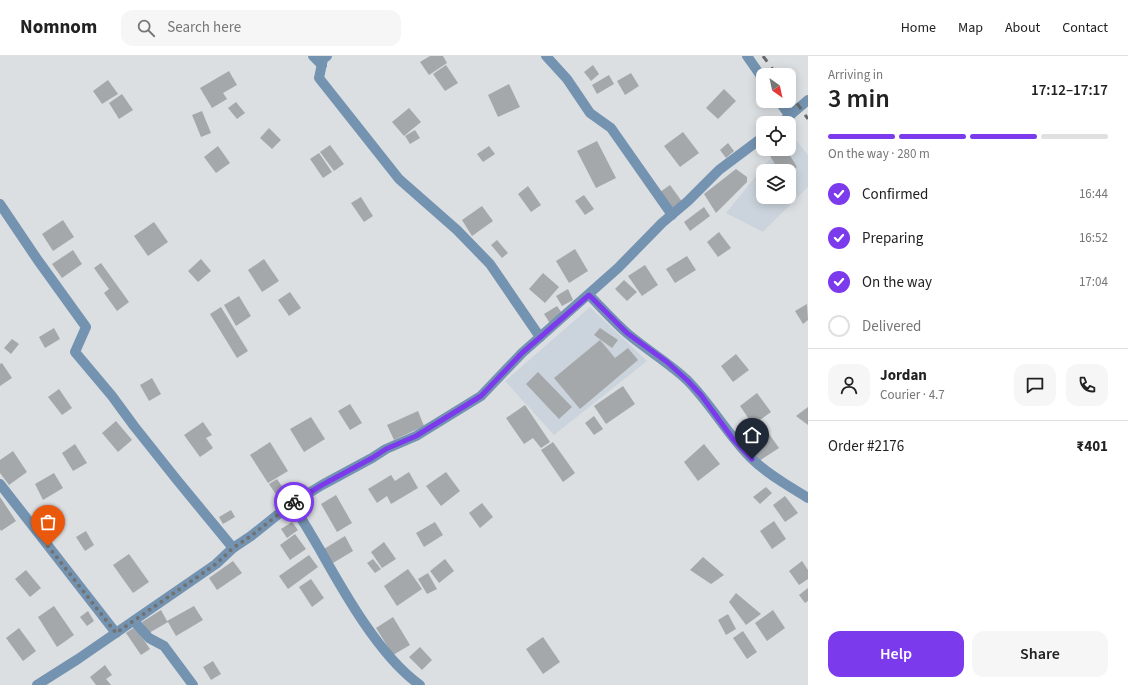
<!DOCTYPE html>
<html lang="en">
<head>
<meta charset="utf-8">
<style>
	:root { --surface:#fff; --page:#f6f6f6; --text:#222; --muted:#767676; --line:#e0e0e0; --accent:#7c3aed }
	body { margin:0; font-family:"Source Sans 3",sans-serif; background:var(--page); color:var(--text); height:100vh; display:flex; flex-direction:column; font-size:15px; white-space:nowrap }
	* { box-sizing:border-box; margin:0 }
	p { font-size:13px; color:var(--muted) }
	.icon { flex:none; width:22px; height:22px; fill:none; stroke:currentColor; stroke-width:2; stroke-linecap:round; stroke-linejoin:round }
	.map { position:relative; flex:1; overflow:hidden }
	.sheet { display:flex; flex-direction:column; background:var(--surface); width:320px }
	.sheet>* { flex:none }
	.needle { width:26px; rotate:147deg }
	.fabs { position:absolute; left:756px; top:12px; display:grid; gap:8px }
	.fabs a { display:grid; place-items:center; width:40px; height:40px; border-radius:8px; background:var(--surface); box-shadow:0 2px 10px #0003; font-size:20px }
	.pin { position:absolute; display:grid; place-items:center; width:34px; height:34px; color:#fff; margin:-41px -17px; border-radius:50% 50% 50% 0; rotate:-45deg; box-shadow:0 0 4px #0007 }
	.pin .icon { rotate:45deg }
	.courier { position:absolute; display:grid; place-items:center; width:40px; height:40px; margin:-20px; border:3px solid #7c3aed; border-radius:50%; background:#fff; color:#222; box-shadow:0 1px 5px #0007 }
	.headline em { font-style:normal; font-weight:600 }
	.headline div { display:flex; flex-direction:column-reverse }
	.headline { display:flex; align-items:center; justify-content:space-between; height:68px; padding:0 20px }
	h1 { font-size:26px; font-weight:600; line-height:30px }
	.bar { display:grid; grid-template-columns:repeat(4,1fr); gap:6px 4px; align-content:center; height:48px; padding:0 20px }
	.bar i { height:5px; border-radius:3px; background:var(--line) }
	.bar .current { background:var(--accent) }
	.bar p { grid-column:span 4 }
	.line { display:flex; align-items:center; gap:10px; padding:0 20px; border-top:1px solid var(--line) }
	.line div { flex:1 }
	.round { display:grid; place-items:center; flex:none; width:42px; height:42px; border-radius:12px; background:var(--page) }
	ol { padding:0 20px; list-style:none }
	li { display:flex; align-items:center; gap:12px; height:44px }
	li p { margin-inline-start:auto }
	li .icon { padding:4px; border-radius:50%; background:var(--accent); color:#fff; stroke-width:4 }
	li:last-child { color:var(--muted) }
	li i { width:22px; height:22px; border:2px solid var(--line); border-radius:50% }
	.button { display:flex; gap:8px; margin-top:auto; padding:8px 20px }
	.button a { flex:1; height:46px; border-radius:12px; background:var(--accent); color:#fff; font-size:16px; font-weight:600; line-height:46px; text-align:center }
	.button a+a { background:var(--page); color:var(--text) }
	header { display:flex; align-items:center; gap:24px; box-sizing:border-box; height:56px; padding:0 20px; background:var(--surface); border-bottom:1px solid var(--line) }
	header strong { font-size:19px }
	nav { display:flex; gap:22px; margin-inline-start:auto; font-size:14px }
	.search { width:280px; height:36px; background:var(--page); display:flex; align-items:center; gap:10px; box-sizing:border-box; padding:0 14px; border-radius:12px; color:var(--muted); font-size:15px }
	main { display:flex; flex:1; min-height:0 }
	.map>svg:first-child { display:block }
</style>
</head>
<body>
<header>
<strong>Nomnom</strong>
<div class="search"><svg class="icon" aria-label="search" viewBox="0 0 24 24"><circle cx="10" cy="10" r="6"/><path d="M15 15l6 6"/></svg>Search here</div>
<nav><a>Home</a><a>Map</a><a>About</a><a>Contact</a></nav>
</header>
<main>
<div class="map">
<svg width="808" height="629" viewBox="0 0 808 629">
	<rect width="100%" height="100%" fill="#dcdfe2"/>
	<g fill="#cbd4dc" fill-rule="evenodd">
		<path d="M791,78L808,99V131L763,176L726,157L778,93H789V80ZM763,115H789V141H763Z"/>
		<path d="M590,251L647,305L554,379L505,325Z"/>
	</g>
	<g fill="#a5a8aa">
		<path d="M430,0H443L447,7L429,19L420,6Z"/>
		<path d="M446,9L458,27L445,35L433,18Z"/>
		<path d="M593,9L599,18L591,25L584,16Z"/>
		<path d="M229,15L237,29L223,37L227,43L212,52L200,32Z"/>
		<path d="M631,17L639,30L625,39L617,25Z"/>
		<path d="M609,19L614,28L597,38L592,29Z"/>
		<path d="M108,24L118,38L102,48L93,35Z"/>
		<path d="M509,28L520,51L498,61L488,39Z"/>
		<path d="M724,33L736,45L718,63L706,52Z"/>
		<path d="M122,38L133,54L119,63L109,47Z"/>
		<path d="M236,46L245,57L237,63L228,52Z"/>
		<path d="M409,52L421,66L404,80L392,66Z"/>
		<path d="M202,55L211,77L201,81L192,59Z"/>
		<path d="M269,72L281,84L272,93L260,82Z"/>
		<path d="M415,74L420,82L410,88L405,80Z"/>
		<path d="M683,76L699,97L680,111L664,90Z"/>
		<path d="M597,85L616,122L596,132L577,95Z"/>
		<path d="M728,87L734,95L726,102L720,94Z"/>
		<path d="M330,89L344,108L334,115L320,96Z"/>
		<path d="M218,90L230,107L216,117L204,101Z"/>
		<path d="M489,90L495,98L483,106L477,98Z"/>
		<path d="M766,93H786L797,111L790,115H779Z"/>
		<path d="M319,97L332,116L323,122L310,103Z"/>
		<path d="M773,107L778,115H761Z"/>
		<path d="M736,113L747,121V126L716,157L704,138Z"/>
		<path d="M670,129L683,147L672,154L660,136Z"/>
		<path d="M528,130L541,149L531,156L518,138Z"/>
		<path d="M789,130L795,138L783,146L779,141H789Z"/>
		<path d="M584,139L594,153L585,159L575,145Z"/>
		<path d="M361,141L373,160L364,166L351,147Z"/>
		<path d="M482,150L493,165L472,180L462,164Z"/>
		<path d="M704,151L710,160L690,175L684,166Z"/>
		<path d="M63,164L74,181L53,195L42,178Z"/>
		<path d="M154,166L168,186L148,200L134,180Z"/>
		<path d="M719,176L731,192L718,201L707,186Z"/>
		<path d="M497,184L508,197L502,202L491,189Z"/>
		<path d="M575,193L588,215L569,227L556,205Z"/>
		<path d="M73,194L82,208L62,222L52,208Z"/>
		<path d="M687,200L696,214L675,227L666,213Z"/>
		<path d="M201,203L211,215L198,226L188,215Z"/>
		<path d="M264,203L279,225L262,236L248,214Z"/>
		<path d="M101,207L129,246L117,255L104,237L109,233L94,212Z"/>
		<path d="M645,209L658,229L642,240L628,220Z"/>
		<path d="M543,217L559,231L545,247L529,233Z"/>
		<path d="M624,224L637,236L627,245L615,233Z"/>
		<path d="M568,233L573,244L562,250L556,240Z"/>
		<path d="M290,236L301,252L289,260L278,244Z"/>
		<path d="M239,240L251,260L236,270L224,249Z"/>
		<path d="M807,248L808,264L803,268L795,255Z"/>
		<path d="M557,250L564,260L551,269L544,258Z"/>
		<path d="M221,251L248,295L237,302L210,258Z"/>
		<path d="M54,272L60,283L45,292L39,281Z"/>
		<path d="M600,272L618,284L612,292L594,279Z"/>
		<path d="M12,283L19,288L11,298L4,292Z"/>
		<path d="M600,284L615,302L628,292L638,304L580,353L554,322Z"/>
		<path d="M736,298L749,314L733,326L721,310Z"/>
		<path d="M2,307L12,322L0,330V308Z"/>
		<path d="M538,316L572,351L559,363L526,328Z"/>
		<path d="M152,322L161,338L149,345L140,329Z"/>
		<path d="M623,330L635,348L606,368L594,350Z"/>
		<path d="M59,333L72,352L62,359L48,341Z"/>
		<path d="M757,337L771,356L753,369L740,350Z"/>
		<path d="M350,348L362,367L350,374L338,355Z"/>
		<path d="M525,349L550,386L541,392L533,382L524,388L506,362Z"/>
		<path d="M808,351V369L796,360Z"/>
		<path d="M418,355L424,370L394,384L387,369Z"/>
		<path d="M594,360L603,373L594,379L585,367Z"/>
		<path d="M311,361L325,383L304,396L290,373Z"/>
		<path d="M116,365L132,384L118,396L102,377Z"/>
		<path d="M203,366L212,379L206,382L213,392L200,401L184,379Z"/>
		<path d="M767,375L779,392L759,405L748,389Z"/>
		<path d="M270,386L288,415L268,427L250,399Z"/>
		<path d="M553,386L575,417L563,426L541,394Z"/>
		<path d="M75,388L87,407L73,415L62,397Z"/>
		<path d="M704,388L720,408L698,425L684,406Z"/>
		<path d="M13,395L27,416L9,429L0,417V404Z"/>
		<path d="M409,416L418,432L391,448L387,440L377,447L368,433L391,419L395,425Z"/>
		<path d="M446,416L460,435L441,450L426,430Z"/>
		<path d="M54,417L63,432L43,444L35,428Z"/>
		<path d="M277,423L285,435L277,440L269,428Z"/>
		<path d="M766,431L772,437L760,448L753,441Z"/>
		<path d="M336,439L352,467L337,476L321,448Z"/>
		<path d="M785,440L798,457L785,466L773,449Z"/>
		<path d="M0,441L16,465L1,475L0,473Z"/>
		<path d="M482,447L493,461L480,472L469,457Z"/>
		<path d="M231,454L235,461L223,468L219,461Z"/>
		<path d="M774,465L786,483L772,493L760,475Z"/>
		<path d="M292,466L298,474L287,482L281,473Z"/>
		<path d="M435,466L443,479L424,491L416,477Z"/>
		<path d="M86,475L94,489L85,495L76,481Z"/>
		<path d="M295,478L306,493L290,504L280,489Z"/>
		<path d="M345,480L353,495L333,507L324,493Z"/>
		<path d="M384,486L396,503L382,512L371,496Z"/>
		<path d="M129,498L149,526L133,537L113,509Z"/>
		<path d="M309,499L318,511L288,533L279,520Z"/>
		<path d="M703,501L724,519L711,528L690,514Z"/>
		<path d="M373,503L381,513L375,517L367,507Z"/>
		<path d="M445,503L454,515L439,527L430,515Z"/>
		<path d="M233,505L242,517L217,534L209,522Z"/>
		<path d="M802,505L808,514V523L799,529L789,515Z"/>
		<path d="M408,513L422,533L397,550L384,530Z"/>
		<path d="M26,514L41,532L30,541L15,523Z"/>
		<path d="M428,517L437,533L427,538L418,523Z"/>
		<path d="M311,523L324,542L312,551L299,531Z"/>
		<path d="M808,532V545L805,547L799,539Z"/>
		<path d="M736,537L761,558L746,569L729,546Z"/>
		<path d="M54,550L74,579L57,591L38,561Z"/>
		<path d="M194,550L203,564L176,580L168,566L149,577L142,566L161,554L167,565Z"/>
		<path d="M773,554L785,572L767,585L755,567Z"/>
		<path d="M88,555L94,565L87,570L80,561Z"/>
		<path d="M728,558L736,573L726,579L718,564Z"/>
		<path d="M393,561L410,589L393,599L376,572Z"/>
		<path d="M135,571L150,593L141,599L126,577Z"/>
		<path d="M19,572L36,595L23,605L6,582Z"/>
		<path d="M743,575L757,596L747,603L733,582Z"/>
		<path d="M543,581L560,606L543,618L526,593Z"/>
		<path d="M420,591L432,604L422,614L409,601Z"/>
		<path d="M213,605L221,618L211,624L203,611Z"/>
		<path d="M105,609L112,619L106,623L111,629H96L90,621Z"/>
	</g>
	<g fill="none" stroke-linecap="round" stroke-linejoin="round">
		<g stroke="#7493b1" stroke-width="10">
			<path d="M313,0L322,9"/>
			<path d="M327,0L323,3L319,22L399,123L457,174L490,208L540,281"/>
			<path d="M546,0L567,23L590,57L611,72L672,159"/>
			<path d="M747,0L763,23"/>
			<path d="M779,45L790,60"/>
			<path d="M781,67L808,44"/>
			<path d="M0,148L37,203L86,271L75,296L112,340L134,370L177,424L233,492"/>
			<path d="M589,239C602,252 614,266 628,278C647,294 669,307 687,324C711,348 727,378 751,402C767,418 789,430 808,442"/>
			<path d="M0,428L116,577"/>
			<path d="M291,448C302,462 310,477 319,492C343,535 380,601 420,629"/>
			<path d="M134,565L149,582L164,590L193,629"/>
			<path d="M37,629L78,603L216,508L233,492L251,480L291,448L322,429L372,402L386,393L416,380L481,340L522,297L618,212L662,167L688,145L719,114L763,81"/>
		</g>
		<g stroke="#666869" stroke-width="3" stroke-dasharray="7 7" stroke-linecap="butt">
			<path d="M763,0L777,19"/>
			<path d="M789,36L808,63"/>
		</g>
	</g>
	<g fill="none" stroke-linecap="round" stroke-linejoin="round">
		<path stroke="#717274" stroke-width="4" stroke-dasharray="0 7.2" d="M48,490L116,577L216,508L233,492L251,480L294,446"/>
		<path stroke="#7c3aed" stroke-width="5" d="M294,446L322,429L372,402L386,393L416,380L481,340L522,297L589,239L627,277L667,306L688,325L701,339L733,383L752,403"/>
	</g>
</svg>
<div class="fabs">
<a><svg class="needle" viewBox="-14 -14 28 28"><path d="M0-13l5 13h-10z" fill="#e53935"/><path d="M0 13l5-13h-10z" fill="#767676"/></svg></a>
<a><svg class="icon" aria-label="locate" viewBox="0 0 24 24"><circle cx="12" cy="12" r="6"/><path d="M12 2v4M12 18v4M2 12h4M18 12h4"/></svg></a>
<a><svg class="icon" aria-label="layers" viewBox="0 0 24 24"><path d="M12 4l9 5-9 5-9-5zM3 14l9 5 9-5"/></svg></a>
</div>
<div class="pin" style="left:48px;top:490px;background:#ea580c"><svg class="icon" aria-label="bag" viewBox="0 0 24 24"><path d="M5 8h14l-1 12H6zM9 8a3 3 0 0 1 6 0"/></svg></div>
<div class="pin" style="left:752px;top:403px;background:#1f2937"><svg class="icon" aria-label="home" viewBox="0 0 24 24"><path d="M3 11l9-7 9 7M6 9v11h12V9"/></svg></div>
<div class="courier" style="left:294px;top:446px"><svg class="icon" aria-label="bike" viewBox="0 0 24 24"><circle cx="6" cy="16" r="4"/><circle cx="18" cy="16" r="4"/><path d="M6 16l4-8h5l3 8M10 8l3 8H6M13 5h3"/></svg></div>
</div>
<section class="sheet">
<div class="headline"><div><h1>3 min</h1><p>Arriving in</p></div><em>17:12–17:17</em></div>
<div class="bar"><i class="current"></i><i class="current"></i><i class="current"></i><i></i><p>On the way · 280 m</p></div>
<ol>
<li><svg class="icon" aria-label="check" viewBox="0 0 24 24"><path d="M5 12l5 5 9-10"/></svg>Confirmed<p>16:44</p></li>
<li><svg class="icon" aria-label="check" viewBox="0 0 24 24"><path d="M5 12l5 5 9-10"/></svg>Preparing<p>16:52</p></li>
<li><svg class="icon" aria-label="check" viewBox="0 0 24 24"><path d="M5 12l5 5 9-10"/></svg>On the way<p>17:04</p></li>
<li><i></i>Delivered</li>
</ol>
<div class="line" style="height:72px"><a class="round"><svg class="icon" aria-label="person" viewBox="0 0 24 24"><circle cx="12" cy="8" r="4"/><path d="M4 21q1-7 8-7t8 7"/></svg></a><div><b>Jordan</b><p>Courier · 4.7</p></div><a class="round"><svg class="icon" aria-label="chat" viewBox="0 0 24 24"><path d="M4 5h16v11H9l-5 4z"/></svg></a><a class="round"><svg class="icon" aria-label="phone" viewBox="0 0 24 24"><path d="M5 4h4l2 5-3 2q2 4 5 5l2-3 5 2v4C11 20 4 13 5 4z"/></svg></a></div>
<div class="line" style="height:52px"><div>Order #2176</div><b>₹401</b></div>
<div class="button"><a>Help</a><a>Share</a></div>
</section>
</main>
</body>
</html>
